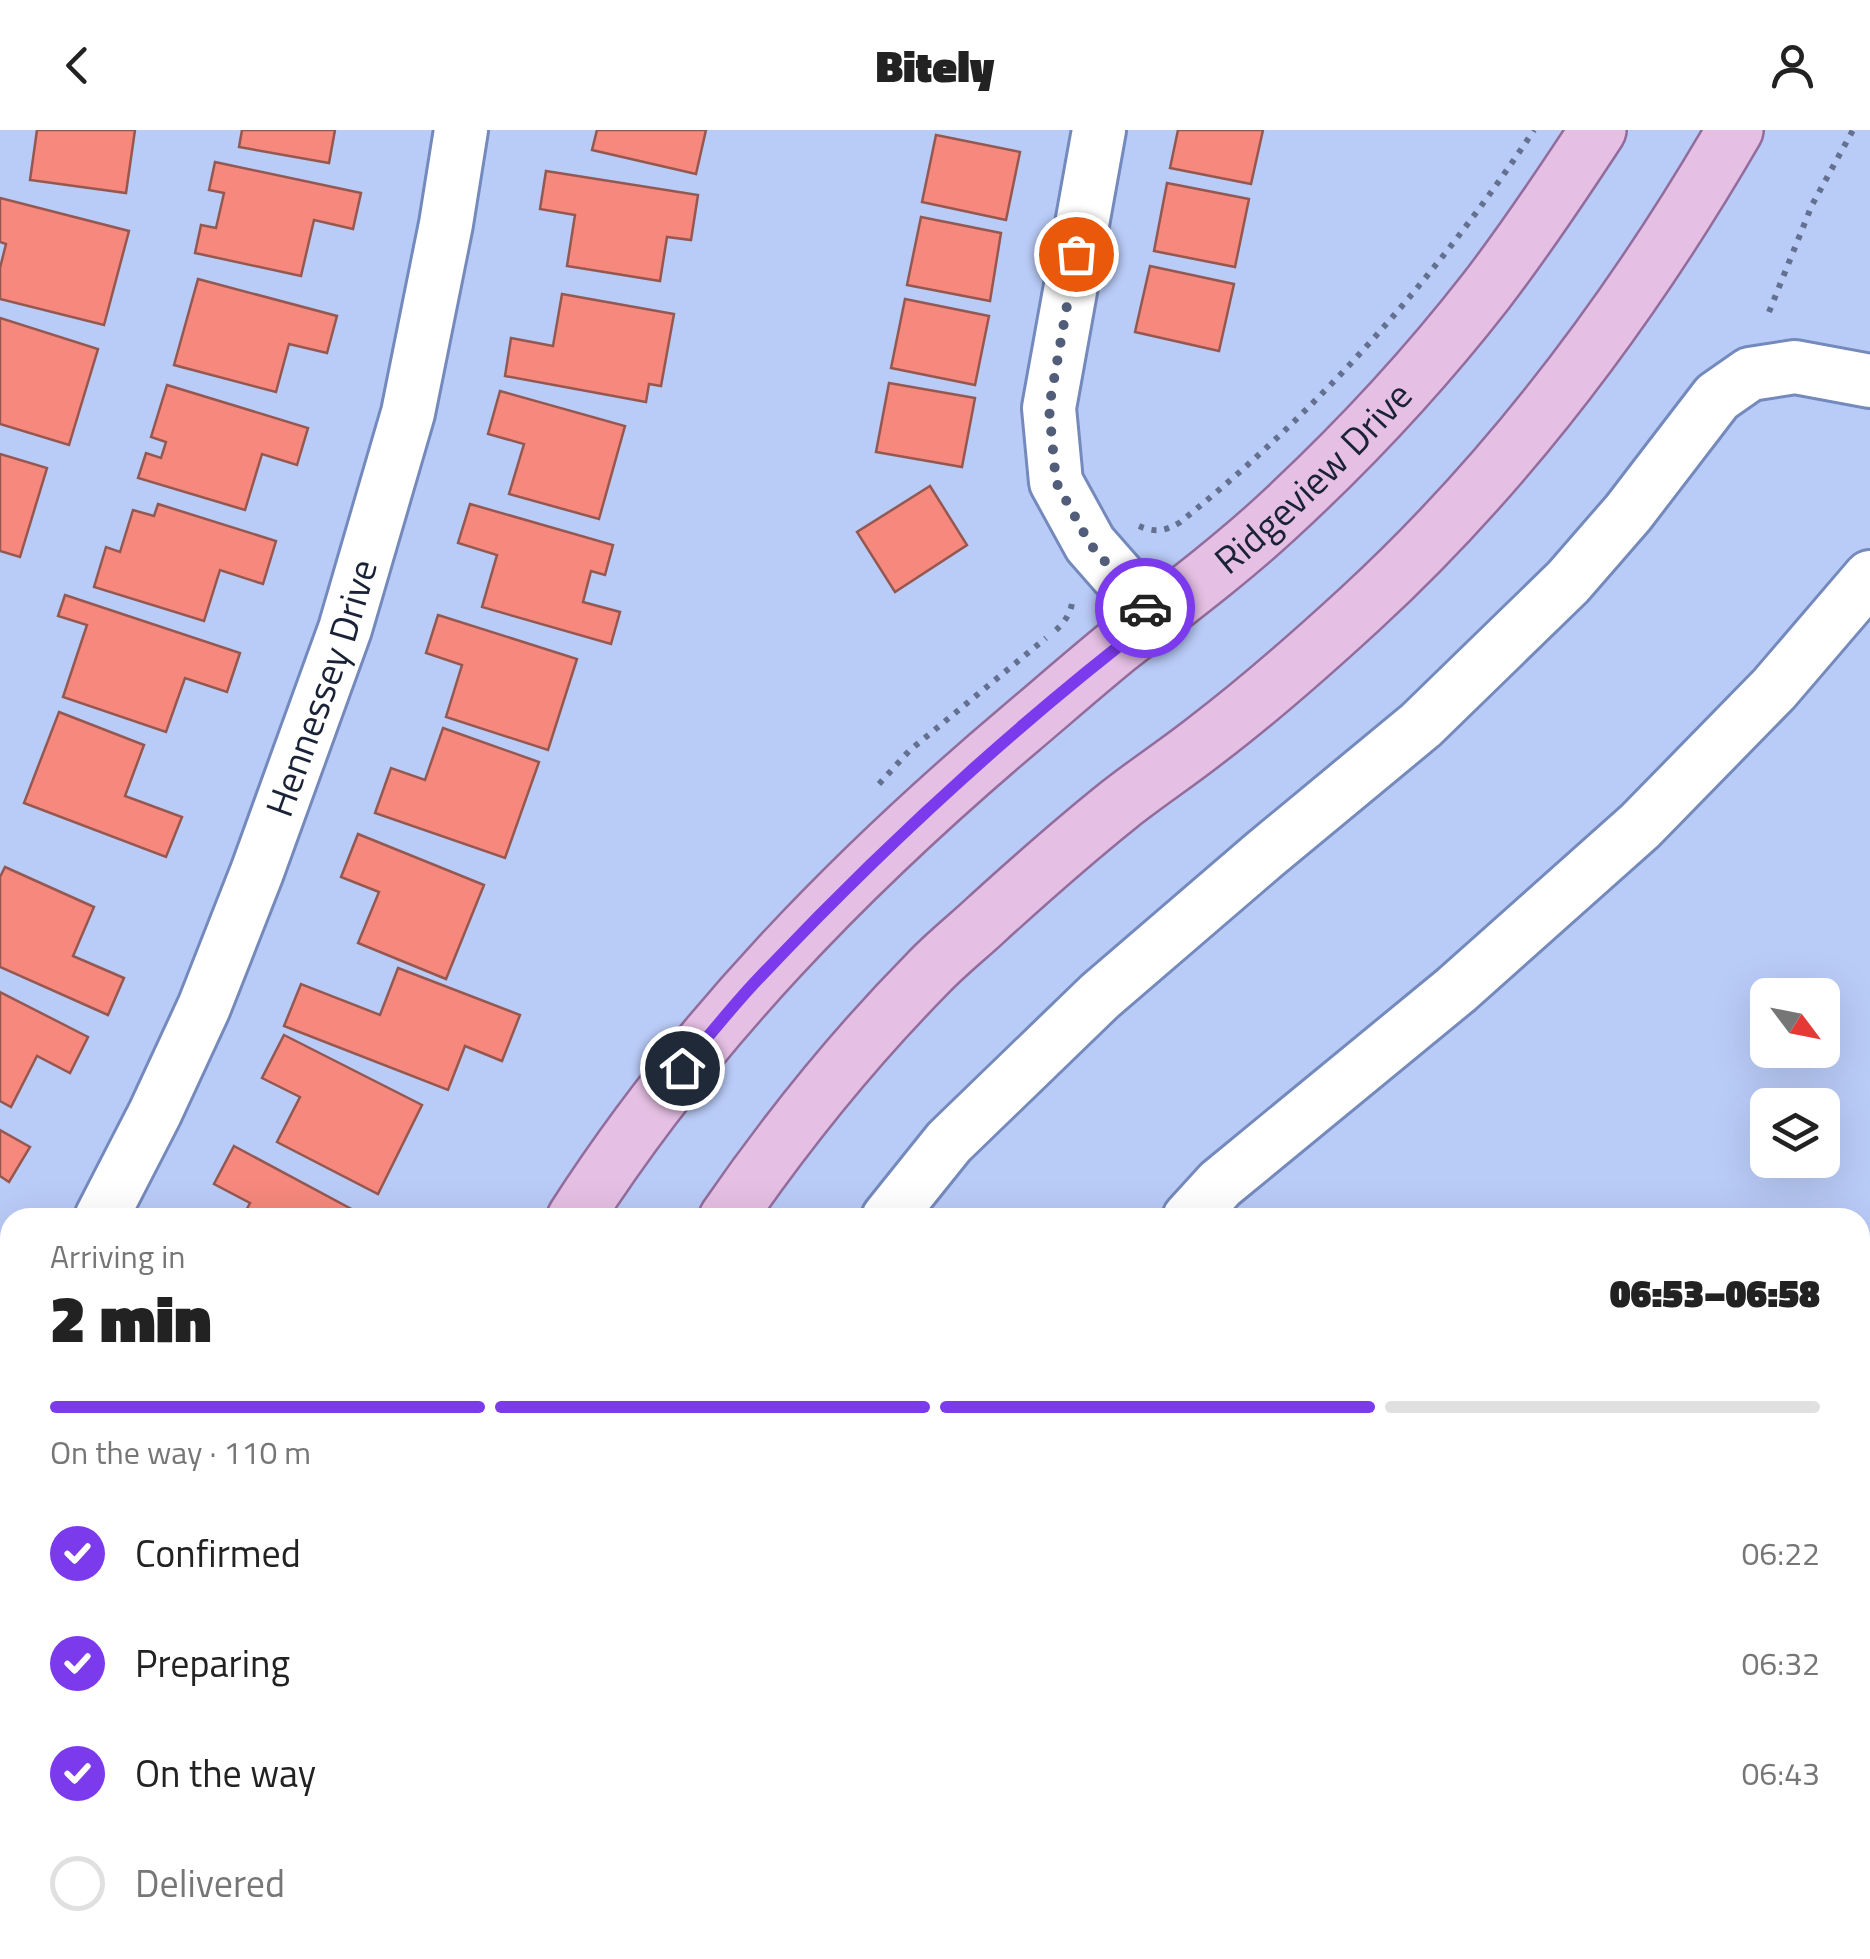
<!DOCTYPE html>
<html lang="en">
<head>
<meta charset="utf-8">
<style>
	:root { --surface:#fff; --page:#f6f6f6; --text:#222; --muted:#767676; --line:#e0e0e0; --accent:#7c3aed }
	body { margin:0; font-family:"Titillium Web",sans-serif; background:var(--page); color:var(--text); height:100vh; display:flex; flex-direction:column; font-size:38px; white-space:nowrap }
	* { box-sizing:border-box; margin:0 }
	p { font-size:32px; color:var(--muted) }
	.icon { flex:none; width:55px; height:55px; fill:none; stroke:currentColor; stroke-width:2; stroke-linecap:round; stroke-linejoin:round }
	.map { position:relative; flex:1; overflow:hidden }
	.details { position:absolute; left:0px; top:1078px; width:1870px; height:752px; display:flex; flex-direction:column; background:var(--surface); border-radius:30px 30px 0 0; box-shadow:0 10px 40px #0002 }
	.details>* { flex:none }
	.needle { width:65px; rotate:122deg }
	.fabs { position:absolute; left:1750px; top:848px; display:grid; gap:20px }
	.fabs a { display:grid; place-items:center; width:90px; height:90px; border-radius:15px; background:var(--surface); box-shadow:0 10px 40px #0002; font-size:50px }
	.pin { position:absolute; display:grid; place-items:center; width:85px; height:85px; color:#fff; margin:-42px; border:5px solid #fff; border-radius:50%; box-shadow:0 2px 10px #0007 }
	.courier { position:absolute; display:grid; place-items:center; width:100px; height:100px; margin:-50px; border:8px solid #7c3aed; border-radius:50%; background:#fff; color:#222; box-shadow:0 2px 12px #0007 }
	.headline em { font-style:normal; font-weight:800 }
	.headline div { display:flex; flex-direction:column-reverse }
	.headline { display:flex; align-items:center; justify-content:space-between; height:170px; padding:0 50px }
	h1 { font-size:65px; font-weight:800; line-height:75px }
	.bar { display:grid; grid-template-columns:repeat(4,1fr); gap:15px 10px; align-content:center; height:120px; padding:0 50px }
	.bar i { height:12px; border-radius:8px; background:var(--line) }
	.bar .current { background:var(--accent) }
	.bar p { grid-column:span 4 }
	ol { padding:0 50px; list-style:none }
	li { display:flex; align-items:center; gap:30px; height:110px }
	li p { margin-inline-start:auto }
	li .icon { padding:10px; border-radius:50%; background:var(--accent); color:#fff; stroke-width:4 }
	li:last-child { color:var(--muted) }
	li i { width:55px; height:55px; border:5px solid var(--line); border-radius:50% }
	header { display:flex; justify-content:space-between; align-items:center; height:130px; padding:0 50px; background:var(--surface); font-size:45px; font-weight:800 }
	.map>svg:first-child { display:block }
</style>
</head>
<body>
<header><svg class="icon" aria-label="back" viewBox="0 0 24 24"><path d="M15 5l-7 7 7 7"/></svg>Bitely<svg class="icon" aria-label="person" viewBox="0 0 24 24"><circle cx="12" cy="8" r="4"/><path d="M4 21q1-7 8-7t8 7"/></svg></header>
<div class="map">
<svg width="1870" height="1829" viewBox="0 0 1870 1829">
	<rect width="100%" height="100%" fill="#b9cbf7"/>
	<g fill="#f6887d" stroke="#945851" stroke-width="2.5">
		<path d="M37,0H135L126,63L30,50Z"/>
		<path d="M242,0H335L329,33L239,17Z"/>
		<path d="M597,0H706L696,44L592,20Z"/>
		<path d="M1178,0H1263L1251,54L1170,38Z"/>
		<path d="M936,5L1020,22L1006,90L922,72Z"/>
		<path d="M215,32L361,63L353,99L314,90L301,146L195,123L201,95L216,98L224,63L209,60Z"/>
		<path d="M546,41L698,65L691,110L667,107L660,151L567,136L575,85L540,79Z"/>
		<path d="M1167,53L1249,69L1235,137L1154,121Z"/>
		<path d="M0,68L129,101L104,195L0,169V138L6,114L0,112Z"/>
		<path d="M921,87L1001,103L990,171L907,155Z"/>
		<path d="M1150,136L1234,154L1219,221L1135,202Z"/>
		<path d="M198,149L337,186L327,223L289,214L276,262L174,235Z"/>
		<path d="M562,164L674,184L661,256L649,254L646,272L505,246L511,208L553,216Z"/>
		<path d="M905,169L989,186L975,255L891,238Z"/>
		<path d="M0,188L98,219L69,315L0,294Z"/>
		<path d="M889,253L975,268L962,337L876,322Z"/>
		<path d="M167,255L308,298L297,335L262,324L245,380L138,348L146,323L161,328L166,312L151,307Z"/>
		<path d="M500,261L625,296L599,389L509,364L524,314L488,304Z"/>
		<path d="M0,324L47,338L20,427L0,421Z"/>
		<path d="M930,356L967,415L895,462L857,402Z"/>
		<path d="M158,374L276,411L263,454L220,440L204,491L94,457L106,417L120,422L133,380L154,386Z"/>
		<path d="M470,374L613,415L605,445L591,441L583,472L620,482L611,514L482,477L497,425L458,413Z"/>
		<path d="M65,465L240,523L227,562L185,548L166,602L63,567L87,495L58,486Z"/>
		<path d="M438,485L577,529L548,620L446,587L462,535L426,523Z"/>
		<path d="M59,582L144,615L125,666L182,687L166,727L24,673Z"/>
		<path d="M443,598L539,632L505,728L375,683L391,638L425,650Z"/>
		<path d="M358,704L484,755L446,849L358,813L379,762L341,747Z"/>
		<path d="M5,737L94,777L73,826L124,848L108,885L0,837V747Z"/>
		<path d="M398,838L520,885L502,931L465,916L448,960L284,896L301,854L380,885Z"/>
		<path d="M0,862L88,907L70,943L37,926L11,977L0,971Z"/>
		<path d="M284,905L422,975L378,1064L277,1012L300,967L262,948Z"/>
		<path d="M0,1000L30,1017L9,1052L0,1046Z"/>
		<path d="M234,1016L357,1082L354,1088H242L250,1073L214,1054Z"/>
		<path d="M10,1490V1528L0,1522V1508Z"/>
		<path d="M0,1545L10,1551V1677L0,1671Z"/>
		<path d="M0,1679L10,1686V1769L3,1764L0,1769Z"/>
	</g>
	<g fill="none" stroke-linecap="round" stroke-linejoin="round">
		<defs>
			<g id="minor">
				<path d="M1099,0L1049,278L1056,352L1090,414L1155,488"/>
				<path id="s1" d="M101,1088L155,983L204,877L257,742L345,499L408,283L446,94L461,0"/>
				<path d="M888,1088L949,1012L1100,866L1264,725L1421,595L1568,452L1628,383L1717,267L1750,244L1795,237L1870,251"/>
				<path d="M1189,1088L1220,1054L1456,860L1640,696L1774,559L1870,447"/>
				<path d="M1860,1240L1870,1228"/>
				<path d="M0,1262L10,1246"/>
				<path d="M1860,1620L1870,1626"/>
				<path d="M585,1820L591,1829"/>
				<path d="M260,1829L262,1820"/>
				<path d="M783,1829L787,1820"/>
				<path d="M1517,1829L1519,1820"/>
			</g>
			<g id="major">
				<path id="s2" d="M575,1088C695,901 852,741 1020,599C1053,571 1085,543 1118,516C1172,474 1226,434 1276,388C1352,318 1423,242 1486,161C1526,109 1562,55 1598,0"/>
				<path d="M727,1088C787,1001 854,918 928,843C947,823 969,806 989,787C1032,748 1075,710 1120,674C1148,652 1177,633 1205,611C1259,570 1310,525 1360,479C1510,341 1633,176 1735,0"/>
				<path d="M296,1829L297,1820"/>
				<path d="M412,1829L414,1820"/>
			</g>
		</defs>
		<use href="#minor" stroke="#7489bc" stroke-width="58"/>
		<use href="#major" stroke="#926d9c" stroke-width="60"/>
		<g stroke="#63708f" stroke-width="6" stroke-dasharray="5 8" stroke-linecap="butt">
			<path d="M1769,182L1812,75L1853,0"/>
			<path d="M1139,396C1155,403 1165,401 1179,393C1317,283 1437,147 1534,0"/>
			<path d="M1056,500C1065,492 1073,480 1072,468"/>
			<path d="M879,654L909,621L1046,508"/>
		</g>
		<use href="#minor" stroke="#fff" stroke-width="52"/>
		<use href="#major" stroke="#e5bfe4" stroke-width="55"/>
	</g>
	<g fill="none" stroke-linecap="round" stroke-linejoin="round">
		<path stroke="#525d7a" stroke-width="10" stroke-dasharray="0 18" d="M1076,124L1049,278L1056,352L1090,414L1145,478"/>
		<path stroke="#7c3aed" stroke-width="12" d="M682,938C708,907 733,875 761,846C883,717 1014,596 1155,488L1145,478"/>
	</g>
	<g text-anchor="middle" stroke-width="8" stroke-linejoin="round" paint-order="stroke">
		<g font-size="38" fill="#1a2237" stroke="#b9cbf7">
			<text dy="13" stroke="none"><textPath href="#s2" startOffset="1050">Ridgeview Drive</textPath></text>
			<text dy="13" stroke="none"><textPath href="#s1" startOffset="575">Hennessey Drive</textPath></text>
		</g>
	</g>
</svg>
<div class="fabs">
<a><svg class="needle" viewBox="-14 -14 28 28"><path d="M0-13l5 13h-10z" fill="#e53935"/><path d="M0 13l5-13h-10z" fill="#767676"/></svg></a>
<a><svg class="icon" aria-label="layers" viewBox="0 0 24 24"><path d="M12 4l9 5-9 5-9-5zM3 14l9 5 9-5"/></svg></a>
</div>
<div class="pin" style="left:1076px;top:124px;background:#ea580c"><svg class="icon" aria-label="bag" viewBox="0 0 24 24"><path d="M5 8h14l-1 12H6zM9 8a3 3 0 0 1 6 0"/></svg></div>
<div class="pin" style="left:682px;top:938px;background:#1f2937"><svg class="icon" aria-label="home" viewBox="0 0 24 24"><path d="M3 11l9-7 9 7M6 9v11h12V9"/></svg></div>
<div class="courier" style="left:1145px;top:478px"><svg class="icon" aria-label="car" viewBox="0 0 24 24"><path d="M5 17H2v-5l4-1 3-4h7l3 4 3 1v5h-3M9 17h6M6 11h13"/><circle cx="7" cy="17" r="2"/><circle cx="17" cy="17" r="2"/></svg></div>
<section class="details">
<div class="headline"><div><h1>2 min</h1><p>Arriving in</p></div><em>06:53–06:58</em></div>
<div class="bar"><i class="current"></i><i class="current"></i><i class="current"></i><i></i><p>On the way · 110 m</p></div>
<ol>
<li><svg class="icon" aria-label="check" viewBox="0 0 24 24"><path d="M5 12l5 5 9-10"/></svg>Confirmed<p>06:22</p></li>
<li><svg class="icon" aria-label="check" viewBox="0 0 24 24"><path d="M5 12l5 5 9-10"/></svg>Preparing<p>06:32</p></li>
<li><svg class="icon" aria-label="check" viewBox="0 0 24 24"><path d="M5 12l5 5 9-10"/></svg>On the way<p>06:43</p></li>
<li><i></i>Delivered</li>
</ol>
</section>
</div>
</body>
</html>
